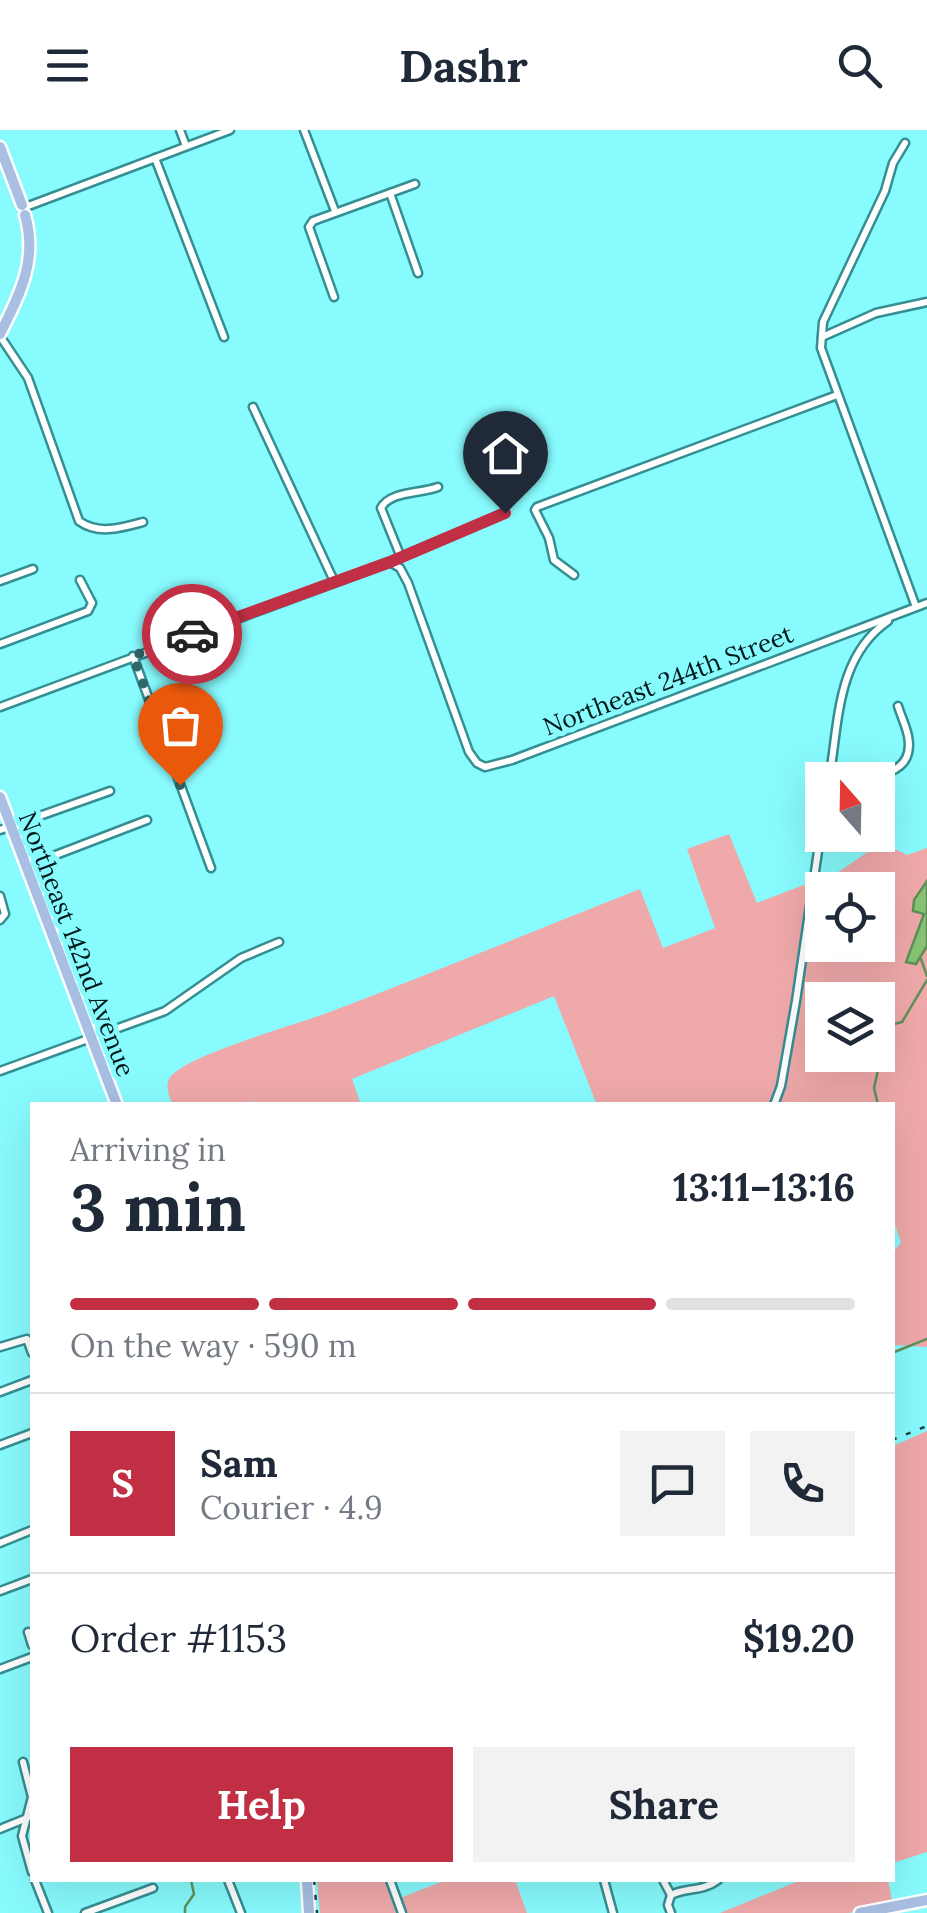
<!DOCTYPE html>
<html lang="en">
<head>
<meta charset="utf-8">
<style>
	:root { --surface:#fff; --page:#f2f2f3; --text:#1f2937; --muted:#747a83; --line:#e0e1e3; --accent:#c02f44 }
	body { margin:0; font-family:Lora,serif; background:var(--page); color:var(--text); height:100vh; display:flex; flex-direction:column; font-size:38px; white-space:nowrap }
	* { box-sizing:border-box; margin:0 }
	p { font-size:32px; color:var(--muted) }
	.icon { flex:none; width:55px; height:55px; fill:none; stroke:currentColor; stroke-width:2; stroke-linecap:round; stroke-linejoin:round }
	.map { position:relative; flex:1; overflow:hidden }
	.panel { position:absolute; left:30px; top:972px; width:865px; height:780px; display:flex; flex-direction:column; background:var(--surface); border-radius:0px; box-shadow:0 10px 40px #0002 }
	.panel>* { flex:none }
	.needle { width:65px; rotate:340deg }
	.tools { position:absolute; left:805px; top:632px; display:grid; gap:20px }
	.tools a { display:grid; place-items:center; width:90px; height:90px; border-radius:0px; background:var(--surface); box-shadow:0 10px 40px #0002; font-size:50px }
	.pin { position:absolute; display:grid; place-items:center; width:85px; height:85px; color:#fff; margin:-102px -42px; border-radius:50% 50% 50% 0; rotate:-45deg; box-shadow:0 0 10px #0007 }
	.pin .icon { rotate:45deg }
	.courier { position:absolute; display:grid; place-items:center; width:100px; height:100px; margin:-50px; border:8px solid #c02f44; border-radius:50%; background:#fff; color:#222; box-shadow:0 2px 12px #0007 }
	.headline em { font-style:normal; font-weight:800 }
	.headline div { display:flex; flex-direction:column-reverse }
	.headline { display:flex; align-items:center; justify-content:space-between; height:170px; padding:0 40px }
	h1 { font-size:65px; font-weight:800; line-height:75px }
	.bar { display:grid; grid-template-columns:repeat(4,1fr); gap:15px 10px; align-content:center; height:120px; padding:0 40px }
	.bar i { height:12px; border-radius:8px; background:var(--line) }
	.bar .on { background:var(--accent) }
	.bar p { grid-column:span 4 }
	.line { display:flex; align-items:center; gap:25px; padding:0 40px; border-top:2px solid var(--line) }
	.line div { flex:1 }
	.round { display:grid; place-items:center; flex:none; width:105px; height:105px; border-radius:0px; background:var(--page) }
	.button { display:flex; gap:20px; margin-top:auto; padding:20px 40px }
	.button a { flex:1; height:115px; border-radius:0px; background:var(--accent); color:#fff; font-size:40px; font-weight:800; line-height:115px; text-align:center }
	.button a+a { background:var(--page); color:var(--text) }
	header { display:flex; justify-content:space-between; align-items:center; height:130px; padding:0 40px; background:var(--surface); font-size:45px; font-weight:800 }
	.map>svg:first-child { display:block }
</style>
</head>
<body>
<header><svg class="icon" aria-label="menu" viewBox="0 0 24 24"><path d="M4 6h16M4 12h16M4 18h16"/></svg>Dashr<svg class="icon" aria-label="search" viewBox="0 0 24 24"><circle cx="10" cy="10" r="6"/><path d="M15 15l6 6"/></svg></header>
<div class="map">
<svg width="927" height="1783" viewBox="0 0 927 1783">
	<rect width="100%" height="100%" fill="#88fbfe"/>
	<g fill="#f0a9aa" fill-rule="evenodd">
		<path d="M729,704L757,773L840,741L872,719L897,720L907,725L927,718V1217L893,1215V1122L901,1113L893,1088L892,975H597L554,866L352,949L361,975H257L254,971L243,975H173C169,967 164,954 171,946C190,924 295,895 327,883C432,843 536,800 640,759L663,818L715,798L687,719ZM822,760H878V815H822ZM822,870H878V925H822Z"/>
		<path d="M927,1301V1722L893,1733V1316Z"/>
		<path d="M317,1750H387L399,1783H320Z"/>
		<path d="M446,1750H515L527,1783H405L400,1768Z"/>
		<path d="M801,1750H888L893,1775L848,1783H720Z"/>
	</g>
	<path fill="#88c474" stroke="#609159" stroke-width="2.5" d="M927,751V816L916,834L906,832L924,784L913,781L914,770Z"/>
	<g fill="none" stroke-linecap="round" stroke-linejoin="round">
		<g stroke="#609159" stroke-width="2.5">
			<path d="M921,829L927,846"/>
			<path d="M878,975L874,958L878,940C893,931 893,910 894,894L902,892L927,850"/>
			<path d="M892,1223L927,1209"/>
			<path d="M185,1783V1777L194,1764L191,1750"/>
		</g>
		<defs>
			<g id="minor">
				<path d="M180,0L186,16"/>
				<path d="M304,0L335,81"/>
				<path d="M905,13L893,33L885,61L823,192L821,218L916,477"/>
				<path d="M155,28L224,207"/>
				<path d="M390,63L418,143"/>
				<path d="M23,78L230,0"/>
				<path d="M334,167L309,97L313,91L415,54"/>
				<path d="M0,206L28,248L79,391C98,405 121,398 143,392"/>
				<path d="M822,207L876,183L927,172"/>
				<path d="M253,277L334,451"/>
				<path d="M400,425L381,378C390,361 419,364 438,357"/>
				<path d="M390,432L400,438L408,453L469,622L477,633L485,637L512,630L927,473"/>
				<path d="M574,445L554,430L549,408L535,380L537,377L837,265"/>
				<path d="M0,451L33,439"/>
				<path d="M0,514L88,481L92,473L80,450"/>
				<path d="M133,526L211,738"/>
				<path d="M0,577L390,432L505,383"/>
				<path d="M831,641C859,647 917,653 908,606C906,596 901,586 898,576"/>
				<path d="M829,650C839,593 836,527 888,491"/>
				<path d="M0,700L110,661"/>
				<path d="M27,736L147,690"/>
				<path d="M0,766L5,784L0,790"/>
				<path d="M0,941L165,881L241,828L279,812"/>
				<path d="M774,975L781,956L796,871L822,694"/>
				<path d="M0,1217L27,1209L32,1223"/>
				<path d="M0,1262L32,1250"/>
				<path d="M0,1315L32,1303"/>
				<path d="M0,1413L32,1400"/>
				<path d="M0,1461L32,1449"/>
				<path d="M28,1502L32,1515"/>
				<path d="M0,1539L32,1527"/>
				<path d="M23,1632L32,1667L22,1706L32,1742"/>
				<path d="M0,1699L27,1688"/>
				<path d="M35,1750L48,1783"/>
				<path d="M228,1750L241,1783"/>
				<path d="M390,1750L402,1783"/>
				<path d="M604,1750L613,1783"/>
				<path d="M663,1750L671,1765"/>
				<path d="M671,1765C686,1757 702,1762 718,1750"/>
				<path d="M85,1783L153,1758"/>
				<path d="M671,1783L668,1775L671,1765"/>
			</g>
			<g id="major">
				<path d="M0,17L22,75"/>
				<path d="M0,204C20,164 38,130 25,85"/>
				<path d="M0,667L117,975"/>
				<path d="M307,1750L309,1783"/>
				<path d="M860,1783L927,1770"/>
			</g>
		</defs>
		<use href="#minor" stroke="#358f92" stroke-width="11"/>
		<use href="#major" stroke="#fff" stroke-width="15"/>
		<use href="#minor" stroke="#fff" stroke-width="6"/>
		<use href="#major" stroke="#a8bfe3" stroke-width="10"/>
		<g stroke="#1c4647" stroke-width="2.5" stroke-dasharray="5 10" stroke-linecap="butt">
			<path d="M892,1310L927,1296"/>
			<path d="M314,1750L317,1783"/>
		</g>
	</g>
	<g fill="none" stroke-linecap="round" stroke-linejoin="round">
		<path stroke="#30686a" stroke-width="10" stroke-dasharray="0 18" d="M180,655L133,526L192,504"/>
		<path stroke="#c02f44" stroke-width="12" d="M192,504L390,432L505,383"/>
	</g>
	<g text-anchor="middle" stroke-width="10" stroke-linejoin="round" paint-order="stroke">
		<g font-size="25" fill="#01191a" stroke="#88fbfe">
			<text transform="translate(668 550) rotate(-21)" y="9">Northeast 244th Street</text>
			<text transform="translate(77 814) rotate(69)" y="9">Northeast 142nd Avenue</text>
		</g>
	</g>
</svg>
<div class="tools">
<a><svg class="needle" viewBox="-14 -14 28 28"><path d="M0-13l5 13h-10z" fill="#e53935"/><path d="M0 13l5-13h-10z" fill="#747a83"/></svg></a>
<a><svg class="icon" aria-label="locate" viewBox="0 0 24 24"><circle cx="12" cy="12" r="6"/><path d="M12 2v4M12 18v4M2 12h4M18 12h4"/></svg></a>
<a><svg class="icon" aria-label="layers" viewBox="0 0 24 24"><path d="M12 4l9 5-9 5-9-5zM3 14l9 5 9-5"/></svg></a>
</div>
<div class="pin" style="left:180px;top:655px;background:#ea580c"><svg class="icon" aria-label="bag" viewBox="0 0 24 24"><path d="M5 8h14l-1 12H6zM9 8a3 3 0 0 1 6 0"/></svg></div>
<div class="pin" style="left:505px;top:383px;background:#1f2937"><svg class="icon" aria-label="home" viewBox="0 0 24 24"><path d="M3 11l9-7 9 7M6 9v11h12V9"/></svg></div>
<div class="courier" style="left:192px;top:504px"><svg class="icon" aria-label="car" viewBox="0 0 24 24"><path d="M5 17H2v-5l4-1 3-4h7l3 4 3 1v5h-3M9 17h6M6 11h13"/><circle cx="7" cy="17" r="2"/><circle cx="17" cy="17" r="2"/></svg></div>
<section class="panel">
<div class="headline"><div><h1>3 min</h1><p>Arriving in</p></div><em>13:11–13:16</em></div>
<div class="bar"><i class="on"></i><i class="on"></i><i class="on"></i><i></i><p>On the way · 590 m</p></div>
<div class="line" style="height:180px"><b class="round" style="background:var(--accent);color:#fff">S</b><div><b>Sam</b><p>Courier · 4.9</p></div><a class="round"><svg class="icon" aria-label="chat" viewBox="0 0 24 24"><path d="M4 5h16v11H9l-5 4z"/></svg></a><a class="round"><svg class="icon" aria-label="phone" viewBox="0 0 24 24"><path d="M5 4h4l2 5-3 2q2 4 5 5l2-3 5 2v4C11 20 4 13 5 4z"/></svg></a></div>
<div class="line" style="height:130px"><div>Order #1153</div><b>$19.20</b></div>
<div class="button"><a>Help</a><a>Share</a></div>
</section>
</div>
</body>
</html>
